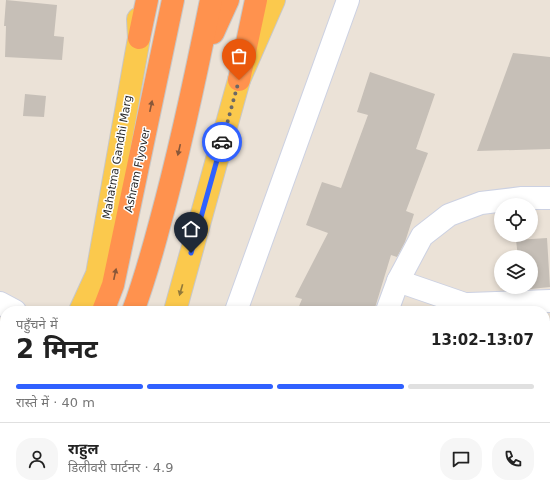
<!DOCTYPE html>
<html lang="hi">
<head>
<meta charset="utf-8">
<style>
	:root { --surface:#fff; --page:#f6f6f6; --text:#222; --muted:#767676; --line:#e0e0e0; --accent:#3061ff }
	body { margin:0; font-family:"DejaVu Sans","Noto Sans Devanagari",sans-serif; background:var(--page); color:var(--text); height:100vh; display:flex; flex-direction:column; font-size:15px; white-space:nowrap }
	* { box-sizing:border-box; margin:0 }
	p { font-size:13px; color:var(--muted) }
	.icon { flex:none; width:22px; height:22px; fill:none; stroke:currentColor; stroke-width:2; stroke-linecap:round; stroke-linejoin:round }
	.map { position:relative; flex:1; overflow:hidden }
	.panel { position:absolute; left:0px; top:306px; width:550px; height:196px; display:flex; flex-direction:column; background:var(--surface); border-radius:16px 16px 0 0; box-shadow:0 2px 6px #0003 }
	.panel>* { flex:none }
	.buttons { position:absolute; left:494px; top:198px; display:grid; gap:8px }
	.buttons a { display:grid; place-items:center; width:44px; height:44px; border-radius:50%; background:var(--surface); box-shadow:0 2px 6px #0003; font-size:20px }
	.pin { position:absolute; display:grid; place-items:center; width:34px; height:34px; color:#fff; margin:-41px -17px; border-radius:50% 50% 50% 0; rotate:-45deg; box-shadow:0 0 4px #0007 }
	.pin .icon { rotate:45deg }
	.courier { position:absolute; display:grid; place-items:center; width:40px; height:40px; margin:-20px; border:3px solid #3061ff; border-radius:50%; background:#fff; color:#222; box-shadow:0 1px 5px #0007 }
	.summary em { font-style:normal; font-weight:700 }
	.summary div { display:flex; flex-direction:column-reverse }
	.summary { display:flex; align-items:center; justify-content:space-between; height:68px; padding:0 16px }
	h1 { font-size:26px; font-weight:700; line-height:30px }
	.bar { display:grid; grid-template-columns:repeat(4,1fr); gap:6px 4px; align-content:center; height:48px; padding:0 16px }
	.bar i { height:5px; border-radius:3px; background:var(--line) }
	.bar .on { background:var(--accent) }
	.bar p { grid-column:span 4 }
	.line { display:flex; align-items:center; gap:10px; padding:0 16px; border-top:1px solid var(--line) }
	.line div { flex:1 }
	.round { display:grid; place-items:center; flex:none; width:42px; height:42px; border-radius:16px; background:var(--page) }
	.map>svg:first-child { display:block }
</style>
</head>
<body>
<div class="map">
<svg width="550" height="502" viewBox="0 0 550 502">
	<rect width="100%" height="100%" fill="#ebe2d7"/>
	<g fill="#c6bfb7">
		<path d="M6,0L57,5L54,36L64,37L62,60L5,57L6,26H4Z"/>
		<path d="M513,53L550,57V149L477,151Z"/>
		<path d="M370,72L435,94L416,149L428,153L406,211L414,214L405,242L397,257L391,255L374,311H297L302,299L295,297L328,233L306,225L322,182L341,188L368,115L357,112Z"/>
		<path d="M25,94L46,96L44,117L23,116Z"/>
		<path d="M547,238L550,287L521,290V287H531V257H518L516,240Z"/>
	</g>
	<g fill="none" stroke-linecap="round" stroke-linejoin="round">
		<defs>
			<g id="minor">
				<path d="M398,281L485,311"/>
				<path d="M0,303L15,311"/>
				<path d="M469,304L550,301"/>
				<path d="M236,311L348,0"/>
				<path d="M387,311L398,281L422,236L449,215L481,203L522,198H550"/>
				<path d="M545,331L550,333"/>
				<path d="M545,482L550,484"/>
				<path d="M166,502L168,497"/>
				<path d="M318,502L320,497"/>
			</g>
			<g id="major">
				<path d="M80,311L97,274L139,38L138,19"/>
				<path d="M175,311L239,80L274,0"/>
				<path d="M7,502L9,497"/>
				<path d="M103,502L105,497"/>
			</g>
			<g id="highway">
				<path d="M213,33L228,0"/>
				<path d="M139,38L147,0"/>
				<path d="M239,80L256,0"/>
				<path d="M103,311L113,285L173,0"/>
				<path d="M133,311C144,282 152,253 160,223C180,150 196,75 211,0"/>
				<path d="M31,502L33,497"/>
				<path d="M61,502L63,497"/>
			</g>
		</defs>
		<use href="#minor" stroke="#ccd1e2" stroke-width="24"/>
		<use href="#major" stroke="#c7c7c7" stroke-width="24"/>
		<use href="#highway" stroke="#c7c7c7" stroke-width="24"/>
		<use href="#minor" stroke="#fff" stroke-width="22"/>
		<use href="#major" stroke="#fbc94d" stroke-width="22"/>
		<use href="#highway" stroke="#ff924e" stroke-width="22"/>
	</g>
	<defs><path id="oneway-solid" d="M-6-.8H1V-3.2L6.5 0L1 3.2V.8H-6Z"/></defs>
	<g fill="#885739">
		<use href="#oneway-solid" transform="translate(151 106) rotate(-78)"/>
		<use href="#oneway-solid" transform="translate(179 150) rotate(103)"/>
		<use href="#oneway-solid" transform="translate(115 274) rotate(-78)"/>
	</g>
	<use fill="#91783a" href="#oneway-solid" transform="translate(181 290) rotate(106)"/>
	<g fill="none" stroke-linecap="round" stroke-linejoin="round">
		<path stroke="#6c6865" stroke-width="4" stroke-dasharray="0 7.2" d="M222,142L239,80"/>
		<path stroke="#3061ff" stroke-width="5" d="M191,253L222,142"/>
	</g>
	<g text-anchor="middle" stroke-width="3" stroke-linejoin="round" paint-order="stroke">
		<g font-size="11" fill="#272727" stroke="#fff">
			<text transform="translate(117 157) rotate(-80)" y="4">Mahatma Gandhi Marg</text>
			<text transform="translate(137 170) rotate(-78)" y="4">Ashram Flyover</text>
		</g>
	</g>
</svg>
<div class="buttons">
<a><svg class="icon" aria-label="locate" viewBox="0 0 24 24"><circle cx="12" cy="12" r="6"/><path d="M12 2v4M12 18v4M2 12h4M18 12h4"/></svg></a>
<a><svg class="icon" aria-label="layers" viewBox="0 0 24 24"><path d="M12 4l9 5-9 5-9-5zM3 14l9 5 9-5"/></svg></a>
</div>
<div class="pin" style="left:239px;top:80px;background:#ea580c"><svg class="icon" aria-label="bag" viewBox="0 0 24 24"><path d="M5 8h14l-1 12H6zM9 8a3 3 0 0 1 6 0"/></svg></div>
<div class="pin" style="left:191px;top:253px;background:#1f2937"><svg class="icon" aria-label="home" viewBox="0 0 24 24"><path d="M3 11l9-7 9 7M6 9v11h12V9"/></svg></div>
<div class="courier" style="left:222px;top:142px"><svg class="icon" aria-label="car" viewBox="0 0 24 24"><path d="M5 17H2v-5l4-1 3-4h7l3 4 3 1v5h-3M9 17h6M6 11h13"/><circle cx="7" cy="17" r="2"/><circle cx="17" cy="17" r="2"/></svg></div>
<section class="panel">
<div class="summary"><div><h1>2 मिनट</h1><p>पहुँचने में</p></div><em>13:02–13:07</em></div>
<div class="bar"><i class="on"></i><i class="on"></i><i class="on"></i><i></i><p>रास्ते में · 40 m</p></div>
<div class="line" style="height:72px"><a class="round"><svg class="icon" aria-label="person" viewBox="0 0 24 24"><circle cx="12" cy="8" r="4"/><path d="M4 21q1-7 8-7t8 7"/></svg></a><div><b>राहुल</b><p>डिलीवरी पार्टनर · 4.9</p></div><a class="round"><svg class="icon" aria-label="chat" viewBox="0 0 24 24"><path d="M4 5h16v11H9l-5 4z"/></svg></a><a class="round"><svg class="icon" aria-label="phone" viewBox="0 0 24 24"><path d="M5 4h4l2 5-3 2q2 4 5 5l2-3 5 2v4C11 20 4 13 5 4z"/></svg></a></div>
</section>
</div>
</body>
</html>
